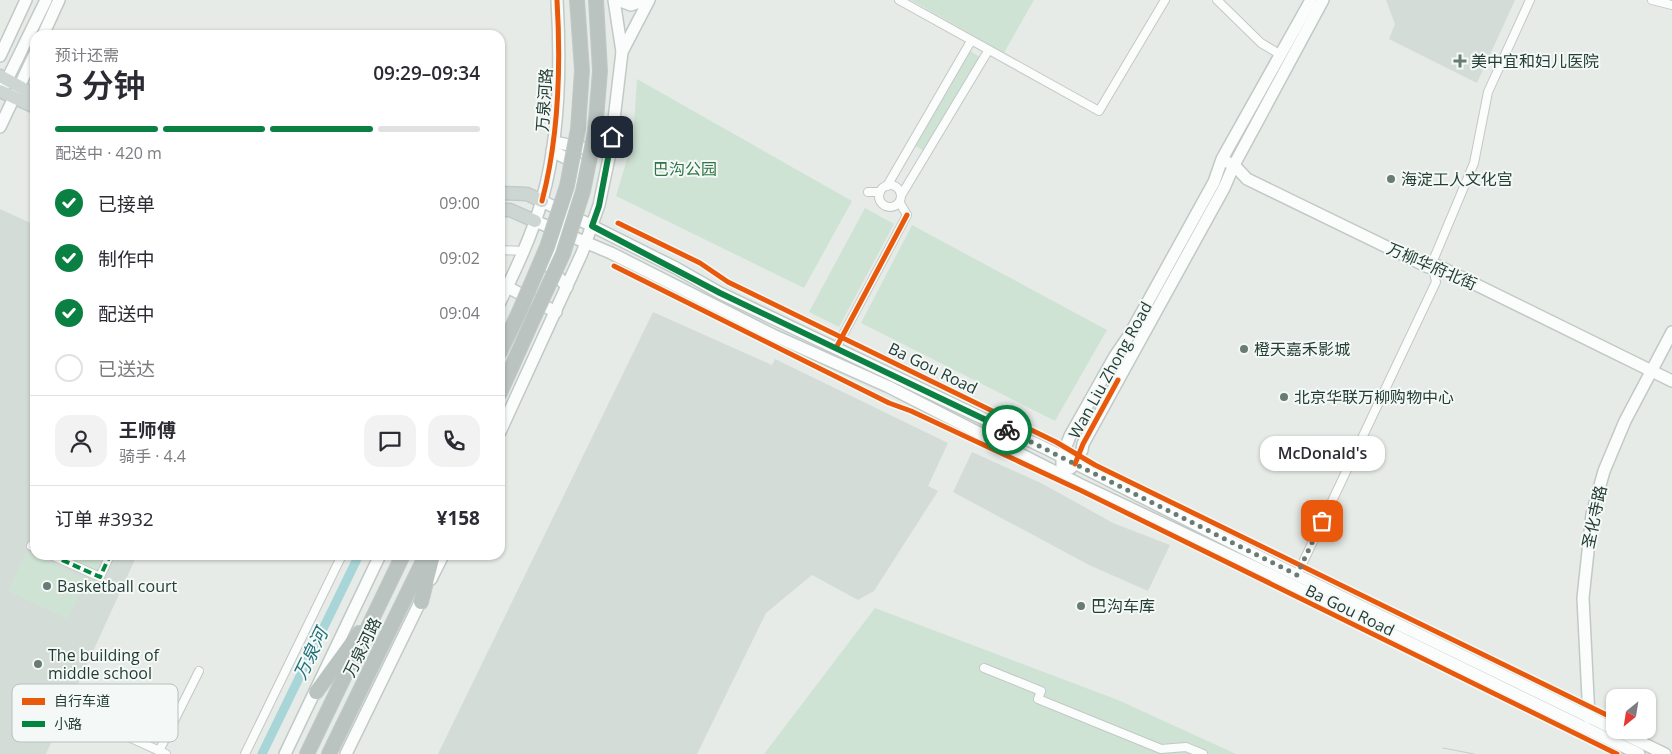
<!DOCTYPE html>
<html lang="zh">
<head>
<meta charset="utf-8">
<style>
	:root { --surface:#fff; --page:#f2f2f3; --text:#2b2b33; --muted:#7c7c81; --line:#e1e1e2; --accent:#0b8043 }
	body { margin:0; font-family:"Open Sans","Noto Sans SC",sans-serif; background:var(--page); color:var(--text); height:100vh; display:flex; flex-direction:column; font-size:19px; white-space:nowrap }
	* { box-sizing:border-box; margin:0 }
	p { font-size:16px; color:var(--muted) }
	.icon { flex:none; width:28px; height:28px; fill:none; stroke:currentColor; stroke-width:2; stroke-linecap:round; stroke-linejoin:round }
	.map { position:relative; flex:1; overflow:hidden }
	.sheet { position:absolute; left:30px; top:30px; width:475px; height:530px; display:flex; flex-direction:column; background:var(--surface); border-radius:15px; box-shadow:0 1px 4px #0004 }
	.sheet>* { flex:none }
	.needle { width:32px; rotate:210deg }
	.tools { position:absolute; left:1606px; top:689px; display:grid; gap:10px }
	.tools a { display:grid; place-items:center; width:50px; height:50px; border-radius:10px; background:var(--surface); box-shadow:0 1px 4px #0004; font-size:25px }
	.pin { position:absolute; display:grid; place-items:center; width:42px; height:42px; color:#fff; margin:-21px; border-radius:10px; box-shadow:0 2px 8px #0006 }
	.courier { position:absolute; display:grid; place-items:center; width:50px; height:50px; margin:-25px; border:4px solid #0b8043; border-radius:50%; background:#fff; color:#222; box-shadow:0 1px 6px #0007 }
	.bubble { position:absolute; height:35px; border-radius:15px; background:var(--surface); box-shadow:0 1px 4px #0004; font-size:16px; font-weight:600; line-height:35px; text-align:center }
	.head em { font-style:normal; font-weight:600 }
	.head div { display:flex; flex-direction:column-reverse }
	.head { display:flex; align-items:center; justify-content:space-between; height:85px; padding:0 25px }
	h1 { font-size:32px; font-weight:600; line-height:38px }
	.bar { display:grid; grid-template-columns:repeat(4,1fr); gap:8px 5px; align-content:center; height:60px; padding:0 25px }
	.bar i { height:6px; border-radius:4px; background:var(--line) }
	.bar .on { background:var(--accent) }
	.bar p { grid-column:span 4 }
	.line { display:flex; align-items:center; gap:12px; padding:0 25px; border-top:1px solid var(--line) }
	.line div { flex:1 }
	.round { display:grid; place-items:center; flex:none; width:52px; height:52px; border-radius:15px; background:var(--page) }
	ol { padding:0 25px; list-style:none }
	li { display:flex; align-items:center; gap:15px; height:55px }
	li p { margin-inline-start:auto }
	li .icon { padding:5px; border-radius:50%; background:var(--accent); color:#fff; stroke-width:4 }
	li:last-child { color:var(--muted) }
	li i { width:28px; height:28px; border:2px solid var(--line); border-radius:50% }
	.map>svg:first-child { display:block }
</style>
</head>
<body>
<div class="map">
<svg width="1672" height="754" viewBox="0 0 1672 754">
	<rect width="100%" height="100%" fill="#e6ebe8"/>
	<g fill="#d4dcd8">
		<path d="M1386,0H1515L1477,83L1389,39L1395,24Z"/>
		<path d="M0,209L35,225V555H137L46,754H0Z"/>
		<path d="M653,312L772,365L775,359L948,443L928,486L938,491L874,591L858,600L812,575L766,613L697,754H438Z"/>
		<path d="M972,452L1043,484L1113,523L1170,545L1148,591L1089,565L953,492Z"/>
	</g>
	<g fill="#cfe3d4">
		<path d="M911,0H1034L1004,53Z"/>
		<path d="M970,51L980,57L924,151L914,145Z"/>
		<path d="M637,79L852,201L804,288L616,196L633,139Z"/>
		<path d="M865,208L894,224L839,327L809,312Z"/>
		<path d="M912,225L1107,330L1055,421L861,323Z"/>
		<path d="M26,552L86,580L68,619L8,591Z"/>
		<path d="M60,555H104L96,572Z"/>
		<path d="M875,608L1118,700L1236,754H764Z"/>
	</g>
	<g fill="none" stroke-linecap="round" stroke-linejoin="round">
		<path stroke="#a8d5d7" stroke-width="9" d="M262,754L359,555"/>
		<defs>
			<g id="street">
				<path d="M899,0L1099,111L1165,0"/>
				<path d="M1217,0L1261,43L1281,55"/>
				<path d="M1652,0L1672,5"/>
				<circle cx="890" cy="196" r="11"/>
				<path d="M887,186L971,41"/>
				<path d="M868,192H880"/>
				<path d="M902,194L988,51"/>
				<path d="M500,250L523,251"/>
				<path d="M836,348L907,215L900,203"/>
				<path d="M31,546L35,548"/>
				<path d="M51,555L100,577L110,555"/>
				<path d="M1297,575L1436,282L1432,263L1474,163L1488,92L1530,0"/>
				<path d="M984,668L1041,691L1038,699L1161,749L1186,747L1203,754"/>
				<path d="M72,711L166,754"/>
				<path d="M159,751L199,671"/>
				<path d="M245,754L342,555"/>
			</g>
			<g id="secondary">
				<path d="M618,0L631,5L644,0"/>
				<path d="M43,35L59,0"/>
				<path d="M622,52L649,0"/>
				<path d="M0,56L26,0"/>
				<path d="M3,88L46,0"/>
				<path d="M0,127L35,53"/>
				<path d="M554,142L610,153"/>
				<path d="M552,151L580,165L568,215L549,266L567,287"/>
				<path d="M1227,162L1234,165L1247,179L1428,267L1432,263L1672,381"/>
				<path d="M542,201L676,268L720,293L1049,450L1272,563L1665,754"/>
				<path d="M535,221L611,253L773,335L889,387L1079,484L1267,573L1639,754"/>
				<path d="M507,287L556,312"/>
				<path d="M500,302C516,269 532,235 542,200C560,136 561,66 557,0"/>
				<path d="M500,432L582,253L599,205L610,153L622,52L614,0"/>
				<path d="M1071,468L1082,450L1083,444L1224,188L1234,165L1323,0"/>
				<path d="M1062,476V457L1070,436L1115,356L1130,334L1214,182L1222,159L1311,0"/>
				<path d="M431,579L443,555"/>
				<path d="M1589,718L1583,598L1592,514L1604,471L1625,421L1672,332"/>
				<path d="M285,754L380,555"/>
				<path d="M346,754L424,594"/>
			</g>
			<g id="primary">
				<path d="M0,76L35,95"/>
				<path d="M0,91L35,107"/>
				<path d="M500,193L527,194L542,201"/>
				<path d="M500,210H510L535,221"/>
			</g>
			<g id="highway">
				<path d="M577,0L582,70L578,129"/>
				<path d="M595,132L600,71L596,0"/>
				<path d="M500,352L520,310"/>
				<path d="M500,393L534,317"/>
				<path d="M421,602L433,555"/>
				<path d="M316,692L359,633"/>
				<path d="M307,754L403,555"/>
				<path d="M329,754L426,555"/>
			</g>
		</defs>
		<use href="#street" stroke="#c3c8c5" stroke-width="10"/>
		<use href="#secondary" stroke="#c1c9c5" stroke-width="14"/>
		<use href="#primary" stroke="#c2cac7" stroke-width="15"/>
		<use href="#highway" stroke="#c2cac7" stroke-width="16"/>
		<use href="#street" stroke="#fbfcfc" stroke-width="8"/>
		<use href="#secondary" stroke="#fbfcfc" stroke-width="11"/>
		<use href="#primary" stroke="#ced6d3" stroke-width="12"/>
		<use href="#highway" stroke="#bbc3c0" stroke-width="14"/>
		<path stroke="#c8ccca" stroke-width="1" d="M1443,748L1474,754"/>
		<defs>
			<g id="highway-bridge">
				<path d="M520,310L547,247L567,186L578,129"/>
				<path d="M534,317L563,254L583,191L595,132"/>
			</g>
		</defs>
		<use href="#highway-bridge" stroke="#c2cac7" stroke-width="16" stroke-linecap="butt"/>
		<use href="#highway-bridge" stroke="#bbc3c0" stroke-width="14"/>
		<g stroke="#00873e" stroke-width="4" stroke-dasharray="8 4" stroke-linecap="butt">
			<path d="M31,546L35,548"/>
			<path d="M51,555L100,577L110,555"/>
		</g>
		<defs>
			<g id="cycleway">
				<path d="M542,201C559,136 561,67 557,0"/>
				<path d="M618,223L700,263L728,282L1056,442L1095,465L1615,719"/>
				<path d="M614,266L889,403L911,411L1082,491L1617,754"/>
				<path d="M836,348L907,215"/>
				<path d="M1075,464L1083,444L1118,380"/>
			</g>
		</defs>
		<use href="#cycleway" stroke="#f4f9f7" stroke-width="8"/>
		<use href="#cycleway" stroke="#e8590c" stroke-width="5"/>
	</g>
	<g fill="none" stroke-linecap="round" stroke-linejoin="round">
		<path stroke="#687b74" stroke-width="5" stroke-dasharray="0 9" d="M1007,430L1297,575L1322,521"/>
		<path stroke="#0b8043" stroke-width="6" d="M612,137L599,206L592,226L720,293L1007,430"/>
	</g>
	<g fill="#687b74" stroke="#f4f9f7" stroke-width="2">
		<path d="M1457.5 53.5h5v5h5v5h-5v5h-5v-5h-5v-5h5z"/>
		<circle cx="1391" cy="179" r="5"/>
		<circle cx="1244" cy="349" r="5"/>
		<circle cx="1284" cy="397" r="5"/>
		<circle cx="47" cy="586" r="5"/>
		<circle cx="1081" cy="606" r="5"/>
		<circle cx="38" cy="664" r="5"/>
	</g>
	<g text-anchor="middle" stroke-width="4" stroke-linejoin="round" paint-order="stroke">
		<g font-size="16" fill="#243e35" stroke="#f4f9f7" text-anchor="start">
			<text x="1471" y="67">美中宜和妇儿医院</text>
			<text x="1401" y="185">海淀工人文化宫</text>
			<text x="1254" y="355">橙天嘉禾影城</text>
			<text x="1294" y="403">北京华联万柳购物中心</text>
			<text x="57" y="592">Basketball court</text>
			<text x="1091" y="612">巴沟车库</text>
			<text x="48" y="661">The building of<tspan x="48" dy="18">middle school</tspan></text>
		</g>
		<g font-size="16" fill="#243e35" stroke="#f4f9f7">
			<text transform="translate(544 100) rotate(-86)" y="6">万泉河路</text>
			<text transform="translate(1432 266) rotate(23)" y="6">万柳华府北街</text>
			<text transform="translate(933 368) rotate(26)" y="6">Ba Gou Road</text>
			<text transform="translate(1110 370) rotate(-61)" y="6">Wan Liu Zhong Road</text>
			<text transform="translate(1594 517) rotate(-78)" y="6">圣化寺路</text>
			<text transform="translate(1350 610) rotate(26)" y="6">Ba Gou Road</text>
			<text transform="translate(362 647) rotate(-64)" y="6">万泉河路</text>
		</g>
		<g font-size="16" fill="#2e7444" stroke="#f4f9f7">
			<text x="685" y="175">巴沟公园</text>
		</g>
		<g font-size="18" font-style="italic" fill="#1f7179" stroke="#f4f9f7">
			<text transform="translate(311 654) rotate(-64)" y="6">万泉河</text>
		</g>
	</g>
	<rect x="12" y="684" width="166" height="58" rx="8" fill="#f4f9f7" stroke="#b6c1bd" stroke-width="1"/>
	<rect x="22" y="698" width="23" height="7" fill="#e8590c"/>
	<rect x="22" y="721" width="23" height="6" fill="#00873e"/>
	<g font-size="14" fill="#243e35">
		<text x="54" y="706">自行车道</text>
		<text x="54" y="729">小路</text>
	</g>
</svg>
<div class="tools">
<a><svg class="needle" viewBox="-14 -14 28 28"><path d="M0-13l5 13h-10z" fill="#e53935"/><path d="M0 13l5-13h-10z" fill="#7c7c81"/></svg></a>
</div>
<div class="pin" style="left:1322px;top:521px;background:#ea580c"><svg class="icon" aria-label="bag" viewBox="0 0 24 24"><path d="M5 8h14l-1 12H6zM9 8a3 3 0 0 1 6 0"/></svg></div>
<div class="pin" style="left:612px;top:137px;background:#1f2937"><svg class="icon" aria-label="home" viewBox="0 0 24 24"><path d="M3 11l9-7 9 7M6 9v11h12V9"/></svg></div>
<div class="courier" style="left:1007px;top:430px"><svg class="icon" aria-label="bike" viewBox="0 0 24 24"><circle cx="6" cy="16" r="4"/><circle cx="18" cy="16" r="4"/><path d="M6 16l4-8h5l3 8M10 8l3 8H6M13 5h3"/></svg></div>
<div class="bubble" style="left:1260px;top:436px;width:125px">McDonald's</div>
<section class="sheet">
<div class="head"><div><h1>3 分钟</h1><p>预计还需</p></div><em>09:29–09:34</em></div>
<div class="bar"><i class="on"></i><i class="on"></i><i class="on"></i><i></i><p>配送中 · 420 m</p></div>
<ol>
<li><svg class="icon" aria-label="check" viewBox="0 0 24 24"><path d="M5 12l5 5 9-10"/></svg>已接单<p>09:00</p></li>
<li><svg class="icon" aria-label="check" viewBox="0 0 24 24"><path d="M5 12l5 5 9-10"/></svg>制作中<p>09:02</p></li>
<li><svg class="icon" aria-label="check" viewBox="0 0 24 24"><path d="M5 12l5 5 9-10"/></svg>配送中<p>09:04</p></li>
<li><i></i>已送达</li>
</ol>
<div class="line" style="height:90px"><a class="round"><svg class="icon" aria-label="person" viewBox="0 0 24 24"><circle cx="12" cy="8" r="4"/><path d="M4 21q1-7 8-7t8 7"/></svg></a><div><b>王师傅</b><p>骑手 · 4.4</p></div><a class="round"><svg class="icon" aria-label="chat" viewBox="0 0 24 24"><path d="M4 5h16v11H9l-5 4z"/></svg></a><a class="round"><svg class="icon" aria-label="phone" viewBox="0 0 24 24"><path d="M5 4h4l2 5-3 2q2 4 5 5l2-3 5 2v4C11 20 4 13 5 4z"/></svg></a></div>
<div class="line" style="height:65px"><div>订单 #3932</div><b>¥158</b></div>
</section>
</div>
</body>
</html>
